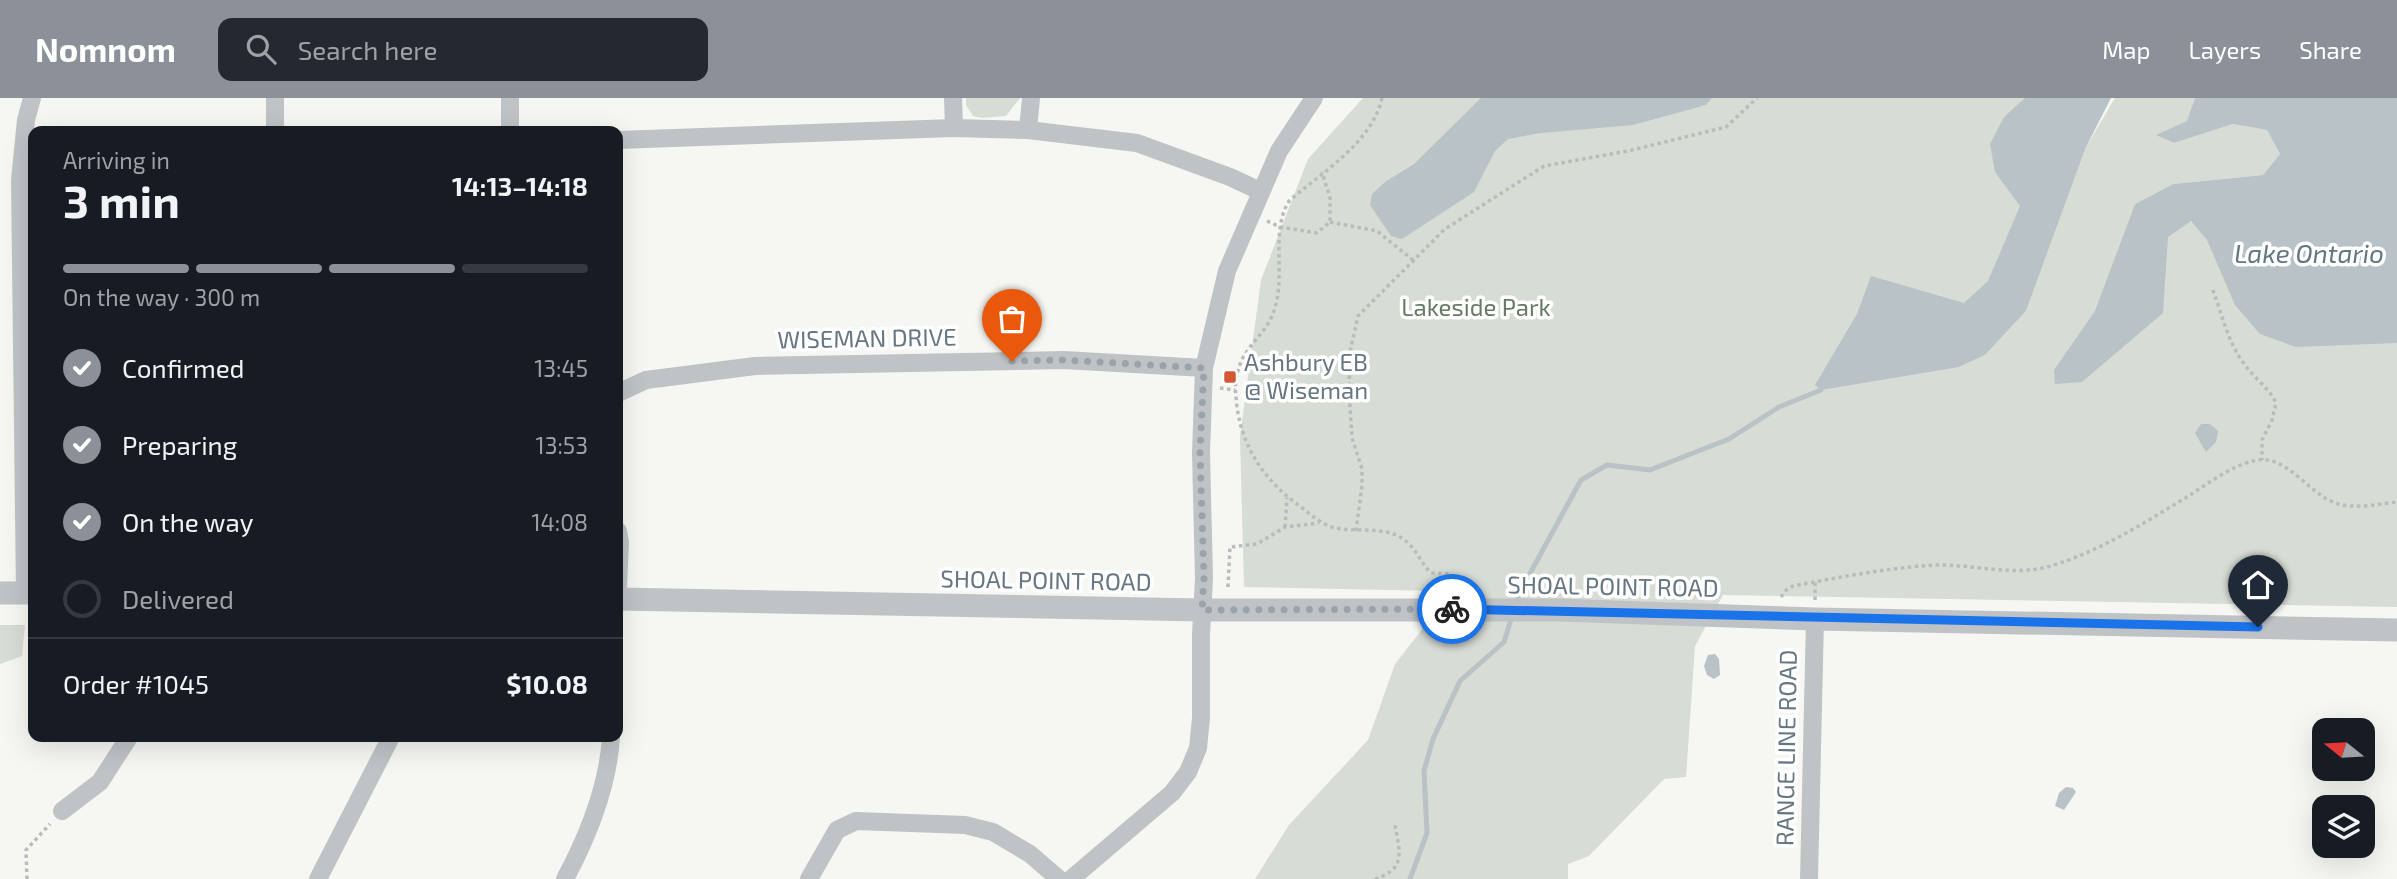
<!DOCTYPE html>
<html lang="en">
<head>
<meta charset="utf-8">
<style>
	:root { --surface:#171b24; --page:#242831; --text:#f1f3f6; --muted:#9ea1a6; --line:#363941; --accent:#8c9099 }
	body { margin:0; font-family:"Exo 2",sans-serif; background:var(--page); color:var(--text); height:100vh; display:flex; flex-direction:column; font-size:26px; white-space:nowrap }
	* { box-sizing:border-box; margin:0 }
	p { font-size:23px; color:var(--muted) }
	.icon { flex:none; width:38px; height:38px; fill:none; stroke:currentColor; stroke-width:2; stroke-linecap:round; stroke-linejoin:round }
	.map { position:relative; flex:1; overflow:hidden }
	.sheet { position:absolute; left:28px; top:28px; width:595px; height:616px; display:flex; flex-direction:column; background:var(--surface); border-radius:14px; box-shadow:0 7px 28px #0002 }
	.sheet>* { flex:none }
	.needle { width:46px; rotate:288deg }
	.fabs { position:absolute; left:2312px; top:620px; display:grid; gap:14px }
	.fabs a { display:grid; place-items:center; width:63px; height:63px; border-radius:14px; background:var(--surface); box-shadow:0 7px 28px #0002; font-size:35px }
	.pin { position:absolute; display:grid; place-items:center; width:60px; height:60px; color:#fff; margin:-72px -30px; border-radius:50% 50% 50% 0; rotate:-45deg; box-shadow:0 0 7px #0007 }
	.pin .icon { rotate:45deg }
	.courier { position:absolute; display:grid; place-items:center; width:70px; height:70px; margin:-35px; border:5px solid #1a73e8; border-radius:50%; background:#fff; color:#222; box-shadow:0 2px 9px #0007 }
	.summary em { font-style:normal; font-weight:700 }
	.summary div { display:flex; flex-direction:column-reverse }
	.summary { display:flex; align-items:center; justify-content:space-between; height:119px; padding:0 35px }
	h1 { font-size:46px; font-weight:700; line-height:52px }
	.bar { display:grid; grid-template-columns:repeat(4,1fr); gap:10px 7px; align-content:center; height:84px; padding:0 35px }
	.bar i { height:9px; border-radius:5px; background:var(--line) }
	.bar .active { background:var(--accent) }
	.bar p { grid-column:span 4 }
	.line { display:flex; align-items:center; gap:18px; padding:0 35px; border-top:2px solid var(--line) }
	.line div { flex:1 }
	ol { padding:0 35px; list-style:none }
	li { display:flex; align-items:center; gap:21px; height:77px }
	li p { margin-inline-start:auto }
	li .icon { padding:7px; border-radius:50%; background:var(--accent); color:#fff; stroke-width:4 }
	li:last-child { color:var(--muted) }
	li i { width:38px; height:38px; border:4px solid var(--line); border-radius:50% }
	header { display:flex; align-items:center; gap:42px; box-sizing:border-box; height:98px; padding:0 35px; background:var(--accent); color:#fff }
	header strong { font-size:33px }
	nav { display:flex; gap:38px; margin-inline-start:auto; font-size:24px }
	.search { width:490px; height:63px; background:var(--page); display:flex; align-items:center; gap:18px; box-sizing:border-box; padding:0 24px; border-radius:14px; color:var(--muted); font-size:26px }
	.map>svg:first-child { display:block }
</style>
</head>
<body>
<header>
<strong>Nomnom</strong>
<div class="search"><svg class="icon" aria-label="search" viewBox="0 0 24 24"><circle cx="10" cy="10" r="6"/><path d="M15 15l6 6"/></svg>Search here</div>
<nav><a>Map</a><a>Layers</a><a>Share</a></nav>
</header>
<div class="map">
<svg width="2397" height="781" viewBox="0 0 2397 781">
	<rect width="100%" height="100%" fill="#f6f6f3"/>
	<g fill="#d7dcd4">
		<path d="M966,0H1020L1006,18L982,20L973,18L966,7Z"/>
		<path d="M1363,0H2095L1959,269L1985,257L2026,213L2086,49L2115,0H2195L2188,23L2157,37L2174,45L2233,26L2267,32L2280,56L2263,77L2173,86L2135,106L2105,188L2159,124H2208L2397,194V509L1723,497L1695,548L1686,679L1664,681L1589,758L1568,766V781H1255L1289,727L1368,642L1395,566L1428,524L1437,493L1244,489L1240,339L1261,182L1308,61Z"/>
		<path d="M0,527H25L22,558L0,566Z"/>
	</g>
	<g fill="#b8c2c7">
		<path d="M1481,0H1712L1706,7L1633,27L1541,35L1508,41L1495,53L1474,94L1402,141L1391,138L1370,107L1372,96L1385,84L1414,66Z"/>
		<path d="M2025,0H2111L2086,49L2026,213L1985,257L1959,269L1821,292L1815,287L1857,216L1871,178L1964,205L1988,183L2020,108L1995,74L1990,46L2004,19Z"/>
		<path d="M2195,0H2397V245L2296,249L2260,236L2235,207L2207,142L2191,123L2168,139L2163,215L2082,284L2055,286L2054,272L2095,213L2135,106L2173,86L2263,77L2280,56L2267,32L2233,26L2174,45L2156,37L2187,23Z"/>
		<path d="M2201,326H2210L2218,333L2216,344L2206,354L2195,335Z"/>
		<path d="M1715,556L1719,561L1720,577L1714,581L1707,577L1704,568L1708,557Z"/>
		<path d="M2066,689L2073,690L2076,694L2064,712L2055,708L2059,695Z"/>
	</g>
	<g fill="none" stroke-linecap="round" stroke-linejoin="round">
		<g stroke="#b8c2c7" stroke-width="5">
			<path d="M1516,505L1521,492L1581,382L1607,367L1650,372L1729,341L1779,309L1821,292"/>
			<path d="M1410,781L1427,735L1424,673L1433,641L1460,583L1504,544L1512,518"/>
		</g>
		<g stroke="#b9bcbe" stroke-width="3.5" stroke-dasharray="3.5 3.5" stroke-linecap="butt">
			<path d="M1382,0C1372,45 1322,74 1289,103C1269,135 1288,182 1272,218C1262,240 1242,250 1237,277C1234,287 1236,298 1237,309C1243,352 1266,384 1301,409C1311,417 1320,425 1332,429C1353,435 1381,428 1400,439C1415,447 1420,464 1431,475L1449,476L1463,486L1475,490"/>
			<path d="M1267,123L1280,129L1317,135L1330,124V100L1322,74"/>
			<path d="M1330,124L1377,133L1414,163"/>
			<path d="M2213,192C2222,217 2229,247 2245,267C2255,281 2269,290 2276,305L2272,322L2262,342V362"/>
			<path d="M1220,290L1235,292"/>
			<path d="M1285,429L1287,400"/>
			<path d="M1356,433L1362,388V371L1352,340L1349,292L1350,254L1358,218L1445,131L1544,68L1628,53L1726,29L1757,0"/>
			<path d="M1228,489L1230,449L1257,446L1285,429L1319,425"/>
			<path d="M1781,499L1787,491L1793,488C1840,479 1887,470 1935,467C1973,466 2013,479 2051,468C2100,453 2144,425 2187,399C2209,385 2232,367 2257,362C2289,357 2310,399 2339,406C2357,411 2379,406 2397,404"/>
			<path d="M1815,502V483"/>
			<path d="M27,781L26,752L50,726"/>
			<path d="M1375,781C1406,771 1400,755 1395,727"/>
		</g>
		<g stroke="#bfc3c6" stroke-width="18">
			<path d="M275,0V33"/>
			<path d="M510,0V33"/>
			<path d="M953,0L954,30"/>
			<path d="M1028,32L1031,0"/>
			<path d="M618,42L954,30L1028,32L1137,45L1230,79L1260,93"/>
			<path d="M618,295L646,282L755,268L1064,262L1204,270"/>
			<path d="M618,433L620,444L618,490"/>
			<path d="M25,495L20,82L26,22L32,0"/>
			<path d="M62,713L100,684L129,639"/>
			<path d="M318,781L391,639"/>
			<path d="M565,781C588,738 608,688 611,639"/>
			<path d="M809,781L837,732L856,723L965,727L993,734L1030,756L1059,781"/>
			<path d="M1071,781L1172,695L1188,674L1198,650L1201,620V537L1204,480L1201,355L1204,270L1227,173L1279,53L1314,0"/>
			<path d="M1809,781L1815,521"/>
		</g>
		<g stroke="#bfc3c6" stroke-width="23">
			<path d="M0,495H33"/>
			<path d="M618,501L1202,512H1558L1815,521L2397,532"/>
		</g>
	</g>
	<g fill="none" stroke-linecap="round" stroke-linejoin="round">
		<path stroke="#99a3a9" stroke-width="7" stroke-dasharray="0 12.6" d="M1012,263L1064,262L1204,270L1200,355L1204,480L1202,512L1452,511"/>
		<path stroke="#1a73e8" stroke-width="9" d="M1452,511C1721,518 1990,524 2258,529"/>
	</g>
	<rect fill="#d35935" stroke="#fff" stroke-width="2.5" x="1223" y="272" width="14" height="14" rx="3.5"/>
	<g text-anchor="middle" stroke-width="7" stroke-linejoin="round" paint-order="stroke">
		<g font-size="24" fill="#697966" stroke="#fff">
			<text x="1476" y="218">Lakeside Park</text>
		</g>
		<g font-size="24" fill="#677681" stroke="#fff">
			<text transform="translate(867 241) rotate(-1)" y="8">WISEMAN DRIVE</text>
			<text transform="translate(1046 483) rotate(1)" y="8">SHOAL POINT ROAD</text>
			<text transform="translate(1613 489) rotate(1)" y="8">SHOAL POINT ROAD</text>
			<text transform="translate(1787 650) rotate(-89)" y="8">RANGE LINE ROAD</text>
		</g>
		<g font-size="24" fill="#677681" stroke="#fff" text-anchor="start">
			<text x="1244" y="273">Ashbury EB<tspan x="1244" dy="28">@ Wiseman</tspan></text>
		</g>
		<g font-size="26" font-style="italic" fill="#63777e" stroke="#fff">
			<text x="2309" y="165">Lake Ontario</text>
		</g>
	</g>
</svg>
<div class="fabs">
<a><svg class="needle" viewBox="-14 -14 28 28"><path d="M0-13l5 13h-10z" fill="#e53935"/><path d="M0 13l5-13h-10z" fill="#9ea1a6"/></svg></a>
<a><svg class="icon" aria-label="layers" viewBox="0 0 24 24"><path d="M12 4l9 5-9 5-9-5zM3 14l9 5 9-5"/></svg></a>
</div>
<div class="pin" style="left:1012px;top:263px;background:#ea580c"><svg class="icon" aria-label="bag" viewBox="0 0 24 24"><path d="M5 8h14l-1 12H6zM9 8a3 3 0 0 1 6 0"/></svg></div>
<div class="pin" style="left:2258px;top:529px;background:#1f2937"><svg class="icon" aria-label="home" viewBox="0 0 24 24"><path d="M3 11l9-7 9 7M6 9v11h12V9"/></svg></div>
<div class="courier" style="left:1452px;top:511px"><svg class="icon" aria-label="bike" viewBox="0 0 24 24"><circle cx="6" cy="16" r="4"/><circle cx="18" cy="16" r="4"/><path d="M6 16l4-8h5l3 8M10 8l3 8H6M13 5h3"/></svg></div>
<section class="sheet">
<div class="summary"><div><h1>3 min</h1><p>Arriving in</p></div><em>14:13–14:18</em></div>
<div class="bar"><i class="active"></i><i class="active"></i><i class="active"></i><i></i><p>On the way · 300 m</p></div>
<ol>
<li><svg class="icon" aria-label="check" viewBox="0 0 24 24"><path d="M5 12l5 5 9-10"/></svg>Confirmed<p>13:45</p></li>
<li><svg class="icon" aria-label="check" viewBox="0 0 24 24"><path d="M5 12l5 5 9-10"/></svg>Preparing<p>13:53</p></li>
<li><svg class="icon" aria-label="check" viewBox="0 0 24 24"><path d="M5 12l5 5 9-10"/></svg>On the way<p>14:08</p></li>
<li><i></i>Delivered</li>
</ol>
<div class="line" style="height:91px"><div>Order #1045</div><b>$10.08</b></div>
</section>
</div>
</body>
</html>
